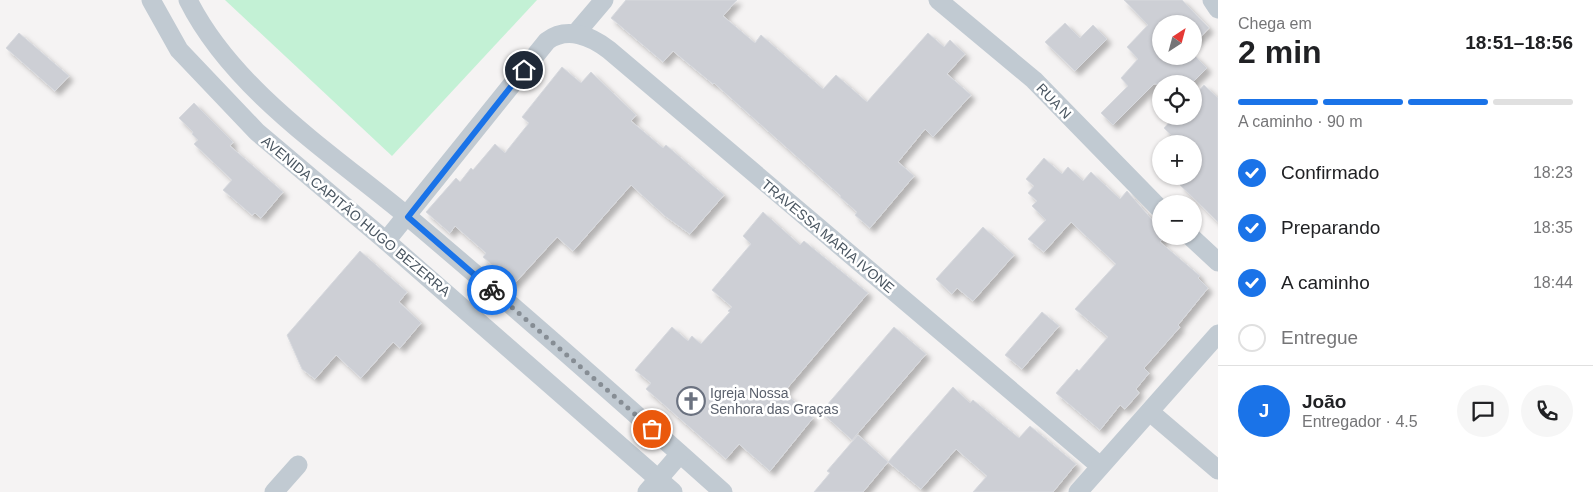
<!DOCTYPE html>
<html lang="pt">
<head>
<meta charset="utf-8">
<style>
	:root { --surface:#fff; --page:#f6f6f6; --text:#202124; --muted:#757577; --line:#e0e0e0; --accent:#1a73e8 }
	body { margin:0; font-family:Helvetica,sans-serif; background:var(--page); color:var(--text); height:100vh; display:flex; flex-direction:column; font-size:19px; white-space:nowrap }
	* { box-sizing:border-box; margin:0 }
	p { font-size:16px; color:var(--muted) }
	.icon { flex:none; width:28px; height:28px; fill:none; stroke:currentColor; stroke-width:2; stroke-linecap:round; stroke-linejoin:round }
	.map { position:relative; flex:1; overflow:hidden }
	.drawer { display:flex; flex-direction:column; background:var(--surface); width:375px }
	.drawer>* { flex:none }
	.needle { width:32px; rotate:36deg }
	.buttons { position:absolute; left:1152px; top:15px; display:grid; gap:10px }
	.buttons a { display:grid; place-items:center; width:50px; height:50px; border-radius:50%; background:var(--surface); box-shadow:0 1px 4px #0004; font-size:25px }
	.pin { position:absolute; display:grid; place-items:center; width:42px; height:42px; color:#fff; margin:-21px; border:2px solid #fff; border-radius:50%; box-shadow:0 1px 5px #0007 }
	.courier { position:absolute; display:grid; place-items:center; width:50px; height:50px; margin:-25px; border:4px solid #1a73e8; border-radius:50%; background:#fff; color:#222; box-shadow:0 1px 6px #0007 }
	.summary em { font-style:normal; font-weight:600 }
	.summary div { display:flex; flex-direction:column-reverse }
	.summary { display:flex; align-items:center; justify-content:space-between; height:85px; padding:0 20px }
	h1 { font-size:32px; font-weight:600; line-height:38px }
	.bar { display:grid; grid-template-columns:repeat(4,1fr); gap:8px 5px; align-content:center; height:60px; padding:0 20px }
	.bar i { height:6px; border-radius:4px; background:var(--line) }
	.bar .active { background:var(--accent) }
	.bar p { grid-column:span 4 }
	.line { display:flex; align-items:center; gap:12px; padding:0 20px; border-top:1px solid var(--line) }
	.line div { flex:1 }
	.round { display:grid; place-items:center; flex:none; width:52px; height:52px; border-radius:26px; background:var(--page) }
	ol { padding:0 20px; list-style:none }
	li { display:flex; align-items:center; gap:15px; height:55px }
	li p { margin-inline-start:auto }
	li .icon { padding:5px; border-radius:50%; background:var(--accent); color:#fff; stroke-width:4 }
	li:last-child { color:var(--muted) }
	li i { width:28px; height:28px; border:2px solid var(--line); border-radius:50% }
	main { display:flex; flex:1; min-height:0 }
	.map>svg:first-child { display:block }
</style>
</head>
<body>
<main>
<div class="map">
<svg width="1218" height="492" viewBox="0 0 1218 492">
	<defs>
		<filter id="shadow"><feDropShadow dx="4.5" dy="4.5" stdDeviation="2.5" flood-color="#0004"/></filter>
	</defs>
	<rect width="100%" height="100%" fill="#f5f3f3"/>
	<path fill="#c3f1d5" d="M225,0H537L392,156Z"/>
	<g fill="#cdcfd5" stroke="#d7d9de" filter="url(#shadow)">
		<path d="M626,0H737L723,16L755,43L761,35L823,89L836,75L867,102L928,33L944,47L950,40L965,54L947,74L971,95L933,137L925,129L898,162L914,176L870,228L855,215L857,212L840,197L841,196L714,83L713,84L673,51L663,62L611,18Z"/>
		<path d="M1124,0H1182L1209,28L1194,44V24H1161V56L1194,55L1207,68L1191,84H1154L1113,125L1101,113L1128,86L1121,78L1138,59L1127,47L1148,25Z"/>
		<path d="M1065,23L1080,38L1093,25L1107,39L1075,71L1045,42Z"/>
		<path d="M19,33L69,76L55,91L6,48Z"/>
		<path d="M562,67L581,83L591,72L636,115L631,121L663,148L666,145L724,195L690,234L665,216L631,185L573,251L557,237L514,284L483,257L486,253L455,226L450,233L426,212L456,178L460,182L471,168L473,170L495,144L505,153L529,123L522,117Z"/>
		<path d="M1204,85L1218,98V222L1180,185L1188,176H1194V144H1180L1164,128L1175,116H1194V96Z"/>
		<path d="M194,103L233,142L230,146L283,192L261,218L255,213L252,215L223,190L232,180L194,144L198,140L192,134L193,132L179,118Z"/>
		<path d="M1044,158L1062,174L1068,167L1083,181L1091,172L1120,199L1127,191L1161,230V236H1165L1160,242L1200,276L1198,278L1208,288L1178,325L1180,327L1144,368L1149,373L1136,389L1139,393L1125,409L1120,405L1100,430L1056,393L1077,369L1079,371L1108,337L1075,309L1116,264L1071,222L1044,252L1028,239L1046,220L1032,206L1037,201L1028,193L1034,186L1026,179Z"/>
		<path d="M763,212L800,245L804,241L868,293L784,392L813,418L770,471L739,444L726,459L646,389L651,383L635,370L672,327L688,341L692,336L701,344L730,312L728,311L732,307L712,290L751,244L743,236Z"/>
		<path d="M983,227L1014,255L973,301L957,288L952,294L936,279Z"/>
		<path d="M360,251L407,292L399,302L421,323L400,348L393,342L361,378L336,355L315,379L302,369L287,335Z"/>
		<path d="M1042,312L1059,326L1022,369L1005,355Z"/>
		<path d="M894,327L926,354L852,440L821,412Z"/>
		<path d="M953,387L970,403L973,400L1019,438L1030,426L1076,464L1053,492H973L987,476L956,449L921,489L888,462Z"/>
		<path d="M858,435L888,462L863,492H814L830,473L827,471Z"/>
	</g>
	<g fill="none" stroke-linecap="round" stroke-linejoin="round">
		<g stroke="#c1cad2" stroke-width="19">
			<path d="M151,0L179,50L257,132L386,241L673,492"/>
			<path d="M188,0C233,90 331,153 407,216C514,306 619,399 723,492"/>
			<path d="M938,0L1034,80L1161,210"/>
			<path d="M1212,0L1218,9"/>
			<path d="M576,33L604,0"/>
			<path d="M1190,236L1218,262"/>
			<path d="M386,241L547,41C567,26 591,36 609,50L1100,466"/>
			<path d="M1150,412L1218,470"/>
			<path d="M274,492L298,465"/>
			<path d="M647,492L680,454"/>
			<path d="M1078,492L1218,334"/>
		</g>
	</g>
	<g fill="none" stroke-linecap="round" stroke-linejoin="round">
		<path stroke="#868d94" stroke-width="5" stroke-dasharray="0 9" d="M492,290L652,429"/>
		<path stroke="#1a73e8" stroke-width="6" d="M492,290L408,217L524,70"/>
	</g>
	<defs>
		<symbol id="church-ring" viewBox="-11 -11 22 22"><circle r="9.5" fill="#fff" stroke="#6b7280" stroke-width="1.5"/><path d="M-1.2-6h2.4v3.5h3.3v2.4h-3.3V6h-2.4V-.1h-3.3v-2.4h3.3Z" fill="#6b7280"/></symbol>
	</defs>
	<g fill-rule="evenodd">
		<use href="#church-ring" x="675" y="385" width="32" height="32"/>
	</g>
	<g text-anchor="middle" stroke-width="5" stroke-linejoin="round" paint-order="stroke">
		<g font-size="14" fill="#4a5661" stroke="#fff">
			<text transform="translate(1054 101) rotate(46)" y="5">RUA N</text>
			<text transform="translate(356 216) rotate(40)" y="5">AVENIDA CAPITÃO HUGO BEZERRA</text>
			<text transform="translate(828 236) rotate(40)" y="5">TRAVESSA MARIA IVONE</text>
		</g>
		<g font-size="14" fill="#5b616d" stroke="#fff" text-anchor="start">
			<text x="710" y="398">Igreja Nossa<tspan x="710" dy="16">Senhora das Graças</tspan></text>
		</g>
	</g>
</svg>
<div class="buttons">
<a><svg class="needle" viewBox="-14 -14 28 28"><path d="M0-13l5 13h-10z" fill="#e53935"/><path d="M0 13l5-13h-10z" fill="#757577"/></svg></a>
<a><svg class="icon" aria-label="locate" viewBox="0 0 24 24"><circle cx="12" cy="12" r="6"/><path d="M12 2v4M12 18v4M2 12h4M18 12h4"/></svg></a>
<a>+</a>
<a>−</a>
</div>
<div class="pin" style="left:652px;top:429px;background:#ea580c"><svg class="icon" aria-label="bag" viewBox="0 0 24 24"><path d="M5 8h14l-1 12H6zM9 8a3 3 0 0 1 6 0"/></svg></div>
<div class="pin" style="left:524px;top:70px;background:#1f2937"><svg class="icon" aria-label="home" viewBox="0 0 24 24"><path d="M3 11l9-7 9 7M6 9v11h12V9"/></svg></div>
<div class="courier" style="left:492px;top:290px"><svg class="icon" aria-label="bike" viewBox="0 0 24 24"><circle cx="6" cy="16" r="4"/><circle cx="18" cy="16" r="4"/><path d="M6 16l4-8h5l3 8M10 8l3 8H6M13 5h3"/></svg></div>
</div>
<section class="drawer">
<div class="summary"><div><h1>2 min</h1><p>Chega em</p></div><em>18:51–18:56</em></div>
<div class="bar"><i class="active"></i><i class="active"></i><i class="active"></i><i></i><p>A caminho · 90 m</p></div>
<ol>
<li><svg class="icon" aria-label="check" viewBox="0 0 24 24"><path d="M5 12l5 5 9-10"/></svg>Confirmado<p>18:23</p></li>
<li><svg class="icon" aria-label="check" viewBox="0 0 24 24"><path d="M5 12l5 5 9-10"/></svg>Preparando<p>18:35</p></li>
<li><svg class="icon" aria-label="check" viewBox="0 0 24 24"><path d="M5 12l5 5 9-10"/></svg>A caminho<p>18:44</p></li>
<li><i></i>Entregue</li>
</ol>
<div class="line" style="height:90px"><b class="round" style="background:var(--accent);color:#fff">J</b><div><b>João</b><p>Entregador · 4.5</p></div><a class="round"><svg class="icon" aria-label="chat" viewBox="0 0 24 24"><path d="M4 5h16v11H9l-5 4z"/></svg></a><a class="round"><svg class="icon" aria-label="phone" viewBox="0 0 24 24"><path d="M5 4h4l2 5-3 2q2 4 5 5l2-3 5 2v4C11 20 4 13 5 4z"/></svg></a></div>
</section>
</main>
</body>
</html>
